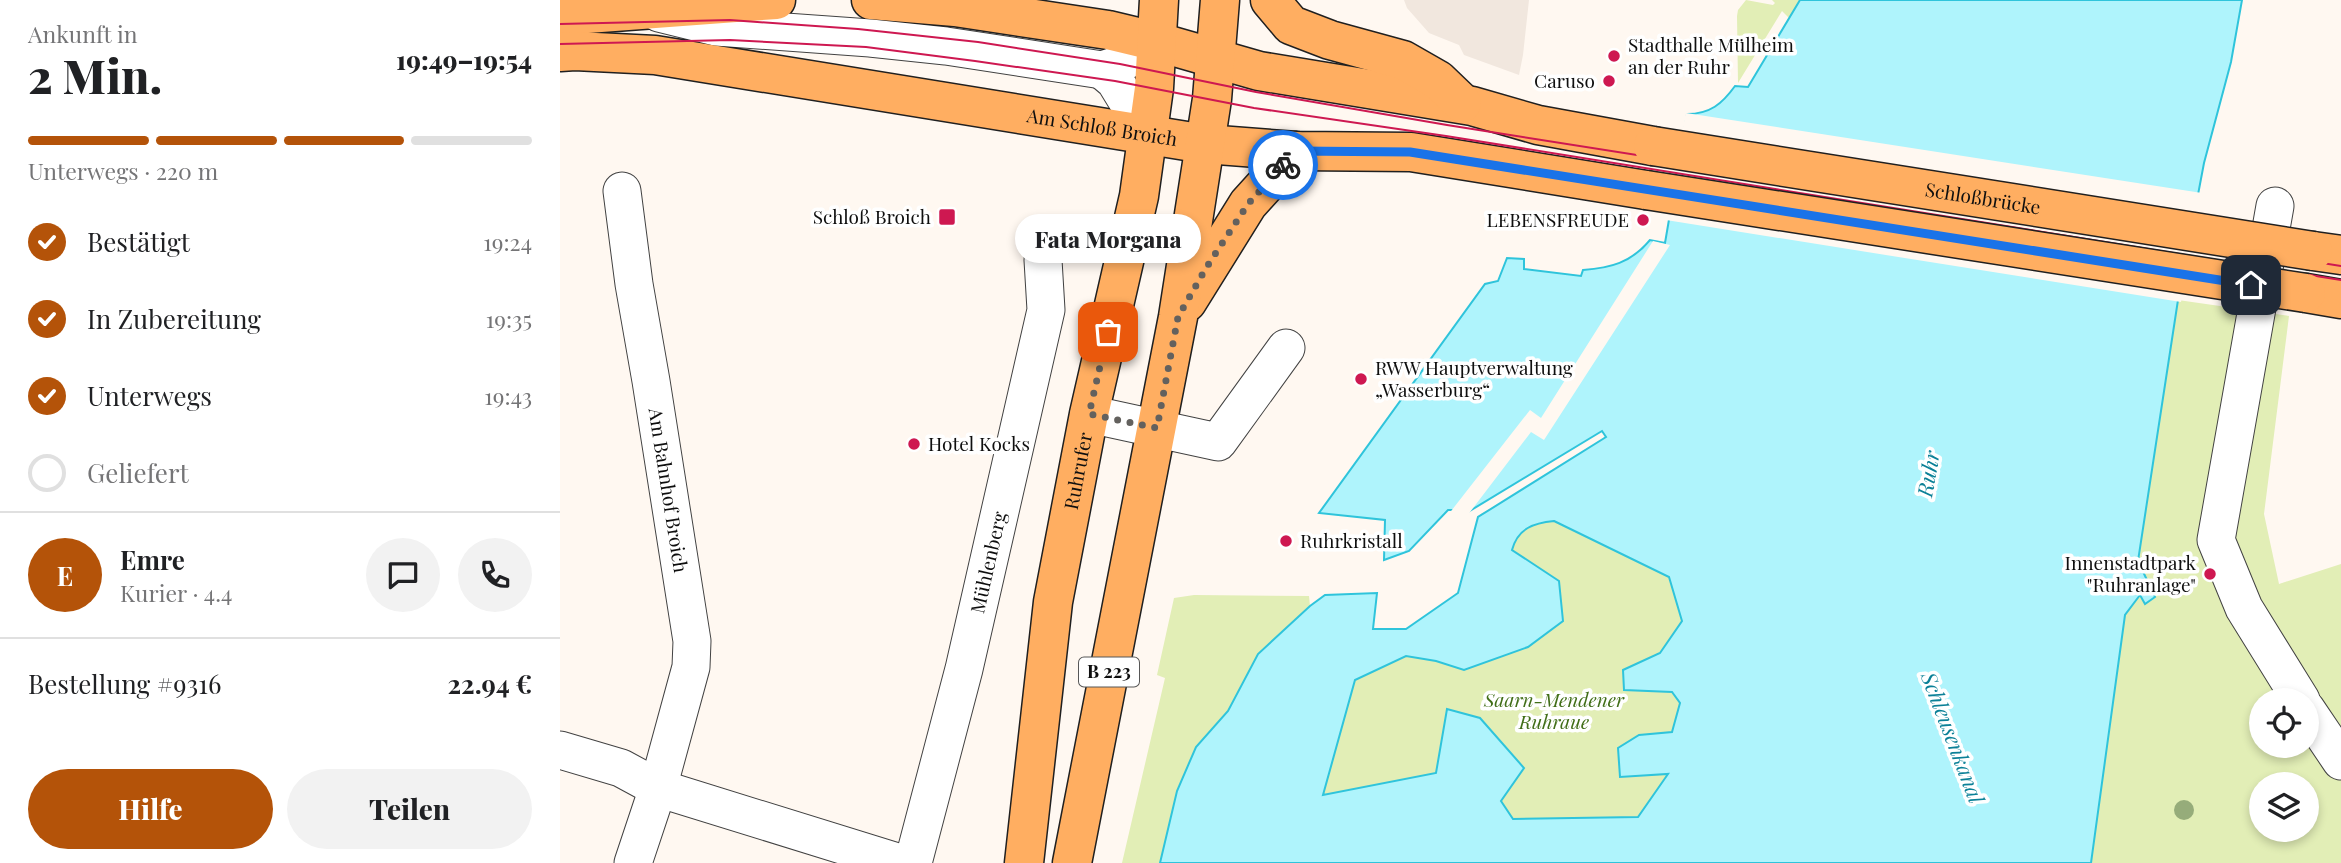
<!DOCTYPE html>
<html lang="de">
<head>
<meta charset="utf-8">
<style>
	:root { --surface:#fff; --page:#f2f2f2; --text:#202124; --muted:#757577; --line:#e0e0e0; --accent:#b45309 }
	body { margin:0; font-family:"Playfair Display",serif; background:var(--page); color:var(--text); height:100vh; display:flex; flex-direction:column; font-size:26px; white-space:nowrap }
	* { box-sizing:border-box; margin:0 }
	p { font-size:23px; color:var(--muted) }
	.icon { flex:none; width:38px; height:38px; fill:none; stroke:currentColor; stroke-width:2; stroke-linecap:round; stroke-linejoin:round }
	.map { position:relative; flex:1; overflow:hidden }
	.details { display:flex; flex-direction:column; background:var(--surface); width:560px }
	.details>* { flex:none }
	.controls { position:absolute; left:1689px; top:688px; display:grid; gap:14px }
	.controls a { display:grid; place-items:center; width:70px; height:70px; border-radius:50%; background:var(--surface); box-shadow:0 4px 10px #0003; font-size:35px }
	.pin { position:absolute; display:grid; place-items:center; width:60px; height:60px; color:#fff; margin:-30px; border-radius:14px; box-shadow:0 4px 10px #0006 }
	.courier { position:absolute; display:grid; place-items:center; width:70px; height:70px; margin:-35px; border:5px solid #1a73e8; border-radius:50%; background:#fff; color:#222; box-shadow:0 2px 9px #0007 }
	.bubble { position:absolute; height:49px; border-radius:24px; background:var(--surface); box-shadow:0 4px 10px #0003; font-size:23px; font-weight:800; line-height:49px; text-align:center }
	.overview em { font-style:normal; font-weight:800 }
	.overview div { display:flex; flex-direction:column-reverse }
	.overview { display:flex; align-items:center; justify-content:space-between; height:119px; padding:0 28px }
	h1 { font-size:46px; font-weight:800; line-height:52px }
	.bar { display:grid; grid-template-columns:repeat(4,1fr); gap:10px 7px; align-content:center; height:84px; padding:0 28px }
	.bar i { height:9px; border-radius:5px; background:var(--line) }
	.bar .on { background:var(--accent) }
	.bar p { grid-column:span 4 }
	.line { display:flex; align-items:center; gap:18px; padding:0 28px; border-top:2px solid var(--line) }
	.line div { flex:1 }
	.round { display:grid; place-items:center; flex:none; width:74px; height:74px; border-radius:37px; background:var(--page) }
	ol { padding:0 28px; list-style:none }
	li { display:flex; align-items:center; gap:21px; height:77px }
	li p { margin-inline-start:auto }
	li .icon { padding:7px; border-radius:50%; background:var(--accent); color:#fff; stroke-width:4 }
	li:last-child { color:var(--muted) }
	li i { width:38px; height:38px; border:4px solid var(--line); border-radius:50% }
	.primary-button { display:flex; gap:14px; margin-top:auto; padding:14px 28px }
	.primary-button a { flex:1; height:80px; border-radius:42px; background:var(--accent); color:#fff; font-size:28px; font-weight:800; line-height:80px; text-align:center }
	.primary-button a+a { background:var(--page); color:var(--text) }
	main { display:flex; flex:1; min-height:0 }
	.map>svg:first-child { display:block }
</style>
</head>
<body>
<main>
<section class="details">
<div class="overview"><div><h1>2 Min.</h1><p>Ankunft in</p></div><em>19:49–19:54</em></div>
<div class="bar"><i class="on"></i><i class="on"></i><i class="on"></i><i></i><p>Unterwegs · 220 m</p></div>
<ol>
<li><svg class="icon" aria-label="check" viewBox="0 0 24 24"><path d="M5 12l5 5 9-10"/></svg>Bestätigt<p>19:24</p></li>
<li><svg class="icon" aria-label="check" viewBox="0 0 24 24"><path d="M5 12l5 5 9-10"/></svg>In Zubereitung<p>19:35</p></li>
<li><svg class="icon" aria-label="check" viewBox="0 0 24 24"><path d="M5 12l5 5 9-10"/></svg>Unterwegs<p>19:43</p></li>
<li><i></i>Geliefert</li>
</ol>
<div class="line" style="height:126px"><b class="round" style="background:var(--accent);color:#fff">E</b><div><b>Emre</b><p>Kurier · 4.4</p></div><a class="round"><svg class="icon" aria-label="chat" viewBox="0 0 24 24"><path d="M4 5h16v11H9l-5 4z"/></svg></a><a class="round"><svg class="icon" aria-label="phone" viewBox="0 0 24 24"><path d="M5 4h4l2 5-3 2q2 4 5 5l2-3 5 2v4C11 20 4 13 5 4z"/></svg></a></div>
<div class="line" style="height:91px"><div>Bestellung #9316</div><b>22.94 €</b></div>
<div class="primary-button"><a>Hilfe</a><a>Teilen</a></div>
</section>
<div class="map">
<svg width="1781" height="863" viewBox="0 0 1781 863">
	<rect width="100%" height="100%" fill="#fff8f1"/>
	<g fill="#e2eeb6" fill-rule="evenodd">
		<path d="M1186,0L1213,5L1215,3L1212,0H1240L1230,19L1222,11L1178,83L1177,16L1178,10Z"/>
		<path d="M1618,300L1729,316L1704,514L1719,584L1781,564V863H1531L1565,615L1581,594L1594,597L1578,562ZM1701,700H1746V746H1701ZM1701,784H1746V830H1701Z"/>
		<path d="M1064,430L1131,438L1123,863H672L812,629H846L882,607L913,577L921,514Z"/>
		<path d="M634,595L749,596L750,606L698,654L668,711L636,747L617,791L600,863H562L605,678L597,675L614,598Z"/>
	</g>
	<path fill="#f1e7de" d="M844,0H969L963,55L959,75L904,55L899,45L869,33L847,8Z"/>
	<path fill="#aff4fc" stroke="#2fc4db" stroke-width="2" fill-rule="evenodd" d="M1240,0H1682L1671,62L1644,163L1618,300L1578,561L1595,597L1585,604L1580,595L1565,615L1531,863H600L617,791L636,747L668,711L698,654L750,606L765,595L817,593L813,629H846L898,593L918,517L1046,437L1042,431L908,512L898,510H888L849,551L824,560L825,520L759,513L925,284L938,281L947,258L964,259V269L1021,276L1023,270C1050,268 1071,263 1090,240L1105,243L1127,114C1150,114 1162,104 1175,86L1188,87ZM994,521L1109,577L1122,621L1100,653L1063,670L1064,690L1112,692L1120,703L1112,732L1079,735L1058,748L1060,777L1108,774L1078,817L953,819L941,801L964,768L920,718L887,709L876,773L763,795L795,680L846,656L876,661L904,670L968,647L1003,621L999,581L952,550C958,528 974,523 994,521Z"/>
	<g fill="#fff8f1">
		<path d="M1126,111V113L1642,193L1621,302L1106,220Z"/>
		<path d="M1093,241L1110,245L984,440L971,432L907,516L898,513L888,515L970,410L981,418Z"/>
	</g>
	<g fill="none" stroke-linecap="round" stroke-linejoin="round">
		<defs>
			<g id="minor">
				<path d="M99,13L156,27L310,38L386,46L542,70L560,64L598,42"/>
				<path d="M542,70L555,81L588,135"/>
				<path id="s1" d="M62,191L74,284L91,381L132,641L131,667L98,788L73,863"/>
				<path d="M1715,206L1656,540L1684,608L1741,700"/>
				<path d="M529,414L658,442L726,348"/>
				<path d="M1746,709L1781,761"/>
				<path d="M0,750L61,768L98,788L340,863"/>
				<path id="s2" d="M353,863L404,669L486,310L483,260"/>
			</g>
			<g id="major">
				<path d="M311,0L395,7L548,30L598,42L699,71L912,106L978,125L1093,146"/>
				<path d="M710,0L731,25L770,40L843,60L878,80L902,103"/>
				<path d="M0,16L216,0"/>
				<path id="s3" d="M0,52L15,51L95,55L645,144L736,151L851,152L1086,190"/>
				<path d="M1753,251L1781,255"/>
				<path d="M1746,293L1781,299"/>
				<path d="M627,302L688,204L736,151"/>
				<path id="s4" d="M464,863L493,602L529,414L579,196L594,88L599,0"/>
				<path d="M512,863L618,317L652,99L660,0"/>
			</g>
		</defs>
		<use href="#minor" stroke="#424242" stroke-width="39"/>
		<use href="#major" stroke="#202020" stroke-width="41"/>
		<use href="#minor" stroke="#fff" stroke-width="37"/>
		<use href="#major" stroke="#ffae61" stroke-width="38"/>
		<g stroke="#ce1851" stroke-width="2">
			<path d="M0,24L170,20L298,29L418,42L560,64L696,92L887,125L1781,266"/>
			<path d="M0,44L170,40L306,47L415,61L555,81L694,108L886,136L1781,280"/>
		</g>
		<defs>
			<g id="major-bridge">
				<path id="s5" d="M1093,146L1753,251"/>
				<path d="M1086,190L1746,293"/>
			</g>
		</defs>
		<use href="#major-bridge" stroke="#202020" stroke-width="41" stroke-linecap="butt"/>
		<use href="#major-bridge" stroke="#ffae61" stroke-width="38"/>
	</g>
	<circle fill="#96ac7a" cx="1624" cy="810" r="10"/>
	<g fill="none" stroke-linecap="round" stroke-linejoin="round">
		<path stroke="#63615e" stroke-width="7" stroke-dasharray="0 12.6" d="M548,332L529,414L597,428L618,317L646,268L688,204L723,165"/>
		<path stroke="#1a73e8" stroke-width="9" d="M723,165L736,151L850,152L1691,285"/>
	</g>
	<g fill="#ce1851" stroke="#fff" stroke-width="2.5">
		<circle cx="1054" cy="56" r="7"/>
		<circle cx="1049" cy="81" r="7"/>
		<rect x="378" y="208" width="18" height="18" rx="3.5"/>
		<circle cx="1083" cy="220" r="7"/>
		<circle cx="801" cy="379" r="7"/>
		<circle cx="354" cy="444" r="7"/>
		<circle cx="726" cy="541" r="7"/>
		<circle cx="1650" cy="574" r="7"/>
	</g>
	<g text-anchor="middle" stroke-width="7" stroke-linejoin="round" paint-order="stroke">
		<rect fill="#fff" stroke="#575757" stroke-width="2" x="519" y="657.5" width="60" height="29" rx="5"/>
		<g font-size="18" font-weight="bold" fill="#0f0f0f">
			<text x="549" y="678">B 223</text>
		</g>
		<g font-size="19" fill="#0f0f0f" stroke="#fff" text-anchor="start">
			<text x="1068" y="52">Stadthalle Mülheim<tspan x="1068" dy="22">an der Ruhr</tspan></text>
			<text x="1035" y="88" text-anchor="end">Caruso</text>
			<text x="371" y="224" text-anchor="end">Schloß Broich</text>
			<text x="1069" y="227" text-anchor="end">LEBENSFREUDE</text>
			<text x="815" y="375">RWW Hauptverwaltung<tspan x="815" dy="22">„Wasserburg“</tspan></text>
			<text x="368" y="451">Hotel Kocks</text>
			<text x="740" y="548">Ruhrkristall</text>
			<text x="1636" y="570" text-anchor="end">Innenstadtpark<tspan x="1636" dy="22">"Ruhranlage"</tspan></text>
		</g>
		<g font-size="19" fill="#0f0f0f" stroke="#fff">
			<text dy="7" stroke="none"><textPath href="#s3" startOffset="548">Am Schloß Broich</textPath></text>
			<text dy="7" stroke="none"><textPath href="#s5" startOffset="334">Schloßbrücke</textPath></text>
			<text dy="7" stroke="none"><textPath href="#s4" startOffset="396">Ruhrufer</textPath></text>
			<text dy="7" stroke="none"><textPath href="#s1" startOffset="303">Am Bahnhof Broich</textPath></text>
			<text dy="7" stroke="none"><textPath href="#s2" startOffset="310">Mühlenberg</textPath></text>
		</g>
		<g font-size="19" font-style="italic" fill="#416e18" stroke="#fff">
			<text x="994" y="707">Saarn-Mendener<tspan x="994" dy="22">Ruhraue</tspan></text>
		</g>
		<g font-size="21" font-style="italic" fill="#0b8097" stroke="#fff">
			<text transform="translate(1369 474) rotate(-80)" y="7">Ruhr</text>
			<text transform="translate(1392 738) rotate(69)" y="7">Schleusenkanal</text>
		</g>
	</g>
</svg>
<div class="controls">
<a><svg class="icon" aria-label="locate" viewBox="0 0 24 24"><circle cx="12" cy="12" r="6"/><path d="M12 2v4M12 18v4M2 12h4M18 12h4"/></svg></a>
<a><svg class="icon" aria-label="layers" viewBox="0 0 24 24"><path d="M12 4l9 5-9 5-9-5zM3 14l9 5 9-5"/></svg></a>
</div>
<div class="pin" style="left:548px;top:332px;background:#ea580c"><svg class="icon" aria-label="bag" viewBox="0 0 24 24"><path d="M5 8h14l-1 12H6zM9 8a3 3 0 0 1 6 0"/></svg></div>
<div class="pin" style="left:1691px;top:285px;background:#1f2937"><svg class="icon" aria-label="home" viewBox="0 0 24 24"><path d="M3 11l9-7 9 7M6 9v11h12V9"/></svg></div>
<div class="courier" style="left:723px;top:165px"><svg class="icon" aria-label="bike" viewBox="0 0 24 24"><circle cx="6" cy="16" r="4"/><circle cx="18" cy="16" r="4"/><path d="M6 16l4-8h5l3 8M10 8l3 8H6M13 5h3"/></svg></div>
<div class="bubble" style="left:455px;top:214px;width:186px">Fata Morgana</div>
</div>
</main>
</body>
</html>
